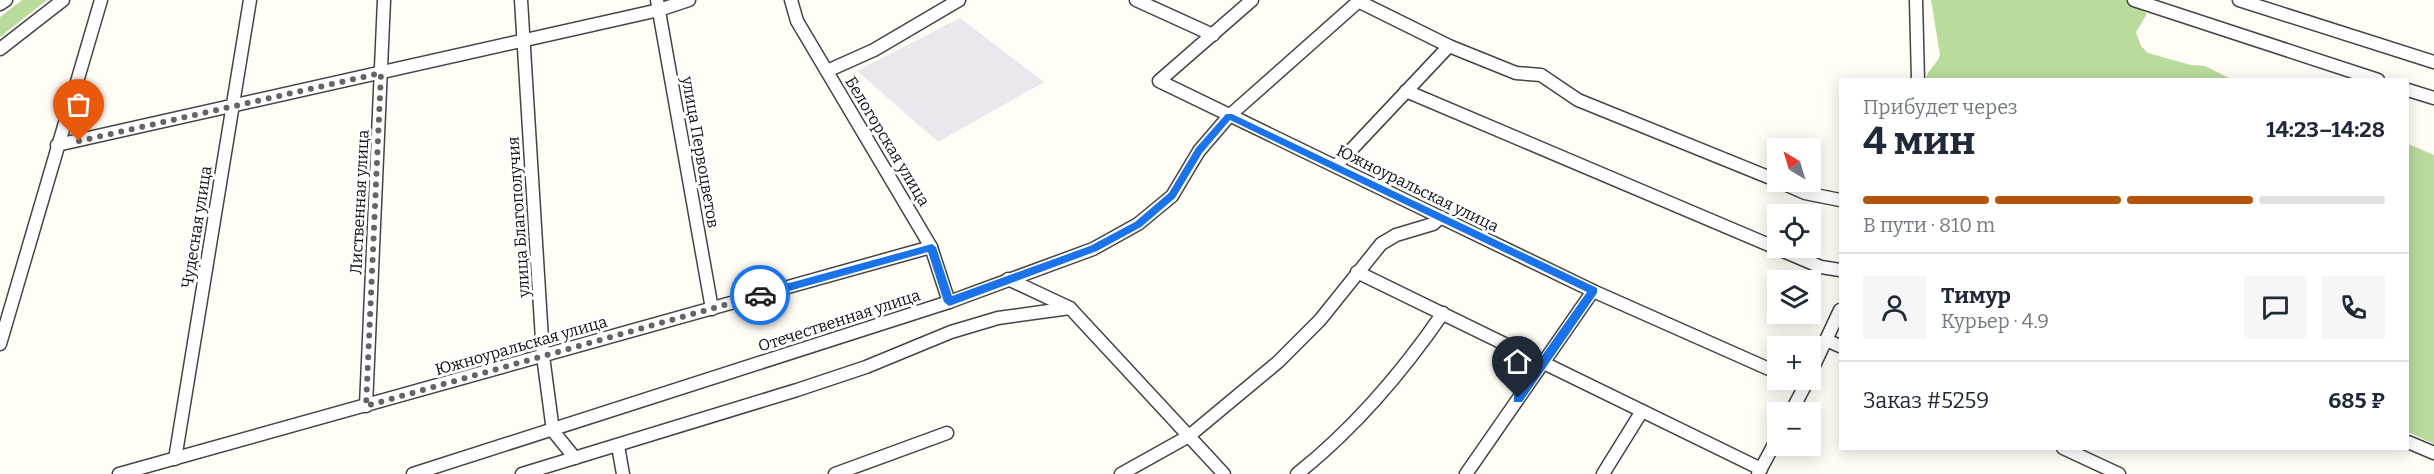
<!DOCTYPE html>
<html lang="ru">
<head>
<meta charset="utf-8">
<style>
	:root { --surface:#fff; --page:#f6f6f7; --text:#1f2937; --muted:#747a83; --line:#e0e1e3; --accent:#b45309 }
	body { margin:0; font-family:Bitter,serif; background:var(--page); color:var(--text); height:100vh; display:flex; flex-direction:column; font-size:22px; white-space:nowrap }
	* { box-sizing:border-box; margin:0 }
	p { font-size:20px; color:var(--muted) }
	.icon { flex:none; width:33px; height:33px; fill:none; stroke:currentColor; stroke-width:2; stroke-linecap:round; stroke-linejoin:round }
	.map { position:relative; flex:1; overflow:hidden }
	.side { position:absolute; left:1839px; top:78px; width:570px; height:372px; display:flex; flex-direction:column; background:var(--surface); border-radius:0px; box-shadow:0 3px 15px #0003 }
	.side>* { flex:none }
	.needle { width:39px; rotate:322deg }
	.buttons { position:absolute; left:1767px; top:138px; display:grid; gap:12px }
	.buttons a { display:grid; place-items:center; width:54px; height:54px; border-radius:0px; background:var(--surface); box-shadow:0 3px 15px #0003; font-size:30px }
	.pin { position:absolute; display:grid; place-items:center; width:51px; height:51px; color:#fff; margin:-62px -26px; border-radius:50% 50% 50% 0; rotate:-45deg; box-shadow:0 0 6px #0007 }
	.pin .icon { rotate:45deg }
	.courier { position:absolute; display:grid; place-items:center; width:60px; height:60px; margin:-30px; border:4px solid #1a73e8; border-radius:50%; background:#fff; color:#222; box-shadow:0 2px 8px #0007 }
	.overview em { font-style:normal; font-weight:700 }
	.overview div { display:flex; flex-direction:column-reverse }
	.overview { display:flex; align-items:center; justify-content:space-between; height:102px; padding:0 24px }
	h1 { font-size:39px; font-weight:700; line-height:45px }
	.bar { display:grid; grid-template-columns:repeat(4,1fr); gap:9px 6px; align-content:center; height:72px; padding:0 24px }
	.bar i { height:8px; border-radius:4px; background:var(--line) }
	.bar .selected { background:var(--accent) }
	.bar p { grid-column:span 4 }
	.line { display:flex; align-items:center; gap:15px; padding:0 24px; border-top:2px solid var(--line) }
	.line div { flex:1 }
	.round { display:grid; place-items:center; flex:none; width:63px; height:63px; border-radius:0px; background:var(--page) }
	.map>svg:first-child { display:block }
</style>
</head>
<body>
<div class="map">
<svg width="2434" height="474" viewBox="0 0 2434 474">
	<rect width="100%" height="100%" fill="#fffdf5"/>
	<path fill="#eee6ef" d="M960,18L1044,82L938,142L857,71Z"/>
	<g fill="#b9dc9c">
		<path d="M22,0H47L0,37V17Z"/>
		<path d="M1931,0H2129L2147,14L2136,32L2141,46L2148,53L2191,65L2205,66L2231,79L1925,80C1929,68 1937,64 1940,55Z"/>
		<path d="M2408,144L2434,155V444L2408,432Z"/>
	</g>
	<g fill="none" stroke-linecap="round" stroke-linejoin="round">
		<defs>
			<g id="minor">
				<path d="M521,0L543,356L553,431L575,458"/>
				<path d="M657,0L712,309"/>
				<path d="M791,0L797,21L931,247L949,302"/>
				<path d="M1136,0L1213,35"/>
				<path d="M1252,0L1159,81L1593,291L1778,373"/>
				<path d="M1916,0L1918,80"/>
				<path d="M2134,0L2378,80"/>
				<path d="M2239,0L2434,62"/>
				<path d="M1358,1L1449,46L1516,73L1541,75L1578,100L1778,181"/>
				<path d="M0,4L6,0"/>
				<path d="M0,49L63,0"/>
				<path d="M827,71L874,50L959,0"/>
				<path d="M2408,90L2434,98"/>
				<path d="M1406,91L1821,267L1840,270"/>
				<path d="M57,145L659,10L689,0"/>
				<path d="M1336,166L1449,46"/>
				<path d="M1780,182L1805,193L1840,200"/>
				<path d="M1357,272L1761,469"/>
				<path d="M1008,279L1070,308L1224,474"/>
				<path d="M1826,340L1840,346"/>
				<path d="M0,344L101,0"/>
				<path d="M1810,374L1840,310"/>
				<path d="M1791,380L1805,386"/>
				<path d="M366,406L384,0"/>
				<path d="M1791,412L1808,380"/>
				<path d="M2408,442L2434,453"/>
				<path d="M618,446L623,474"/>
				<path d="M2063,448L2119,474"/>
				<path d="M175,459L250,0"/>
				<path d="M119,474L931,247"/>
				<path d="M413,474L949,302L1093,249L1138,224L1172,196L1199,151L1229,116L1360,0"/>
				<path d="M522,474L797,390L866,367L951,332L998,318L1070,308"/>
				<path d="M835,474L947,433"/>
				<path d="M1121,474L1189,436L1278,362L1320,320L1381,244L1396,235L1433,224L1441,217"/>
				<path d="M1297,474C1355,428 1401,374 1443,313"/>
				<path d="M1466,474L1593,291"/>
				<path d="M1603,474L1642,411"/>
				<path d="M1758,474L1778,437"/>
			</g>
		</defs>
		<use href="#minor" stroke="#444" stroke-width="15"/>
		<use href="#minor" stroke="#fff" stroke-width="12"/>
	</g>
	<path fill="#1a73e8" d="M1226,114H1232L1597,288V293L1522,402H1514V395L1587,292L1230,120L1202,153L1175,198L1141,227L1097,251L952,305L949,306L944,302L928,252L760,299L755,295L760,291L932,244L936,247L952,296L1090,246L1135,222L1169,193L1196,148Z"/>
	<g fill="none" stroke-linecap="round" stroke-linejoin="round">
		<path stroke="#646461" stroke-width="6" stroke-dasharray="0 10.8" d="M79,141L381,73L366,406L760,295"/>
	</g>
	<g text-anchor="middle" stroke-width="6" stroke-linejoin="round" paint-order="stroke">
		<g font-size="16" fill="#111" stroke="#fff">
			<text transform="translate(888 141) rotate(59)" y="6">Белогорская улица</text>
			<text transform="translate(701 152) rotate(80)" y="6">улица Первоцветов</text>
			<text transform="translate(1418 188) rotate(26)" y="6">Южноуральская улица</text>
			<text transform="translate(359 202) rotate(-87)" y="6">Лиственная улица</text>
			<text transform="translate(518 217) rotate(-94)" y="6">улица Благополучия</text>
			<text transform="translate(196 227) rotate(-81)" y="6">Чудесная улица</text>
			<text transform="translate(839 320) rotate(-18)" y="6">Отечественная улица</text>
			<text transform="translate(521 345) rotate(-16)" y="6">Южноуральская улица</text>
		</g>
	</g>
</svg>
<div class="buttons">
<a><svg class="needle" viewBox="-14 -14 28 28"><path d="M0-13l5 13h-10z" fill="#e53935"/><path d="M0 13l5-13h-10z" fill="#747a83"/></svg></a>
<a><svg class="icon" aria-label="locate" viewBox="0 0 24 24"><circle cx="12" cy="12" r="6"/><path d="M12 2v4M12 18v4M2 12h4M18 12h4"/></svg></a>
<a><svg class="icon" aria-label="layers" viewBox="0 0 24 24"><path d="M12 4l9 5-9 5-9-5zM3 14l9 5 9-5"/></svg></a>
<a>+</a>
<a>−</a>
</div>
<div class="pin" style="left:79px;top:141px;background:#ea580c"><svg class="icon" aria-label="bag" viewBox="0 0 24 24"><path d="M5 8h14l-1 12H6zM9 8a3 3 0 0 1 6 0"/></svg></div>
<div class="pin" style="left:1518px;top:398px;background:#1f2937"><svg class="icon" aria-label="home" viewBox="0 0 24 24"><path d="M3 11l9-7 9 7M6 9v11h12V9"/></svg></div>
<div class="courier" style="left:760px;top:295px"><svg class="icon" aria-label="car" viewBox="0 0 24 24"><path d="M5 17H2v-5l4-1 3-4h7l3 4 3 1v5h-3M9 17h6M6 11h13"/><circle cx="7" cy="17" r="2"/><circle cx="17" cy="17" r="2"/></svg></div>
<section class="side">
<div class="overview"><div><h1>4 мин</h1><p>Прибудет через</p></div><em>14:23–14:28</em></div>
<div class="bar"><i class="selected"></i><i class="selected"></i><i class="selected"></i><i></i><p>В пути · 810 m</p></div>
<div class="line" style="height:108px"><a class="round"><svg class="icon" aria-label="person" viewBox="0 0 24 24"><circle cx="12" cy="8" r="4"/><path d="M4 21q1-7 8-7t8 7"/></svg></a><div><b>Тимур</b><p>Курьер · 4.9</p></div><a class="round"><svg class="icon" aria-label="chat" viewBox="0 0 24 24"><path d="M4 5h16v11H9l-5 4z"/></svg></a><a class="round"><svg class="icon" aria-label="phone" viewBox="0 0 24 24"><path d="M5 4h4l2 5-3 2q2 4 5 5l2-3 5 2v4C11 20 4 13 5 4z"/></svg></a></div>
<div class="line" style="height:78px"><div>Заказ #5259</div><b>685 ₽</b></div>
</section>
</div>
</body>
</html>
